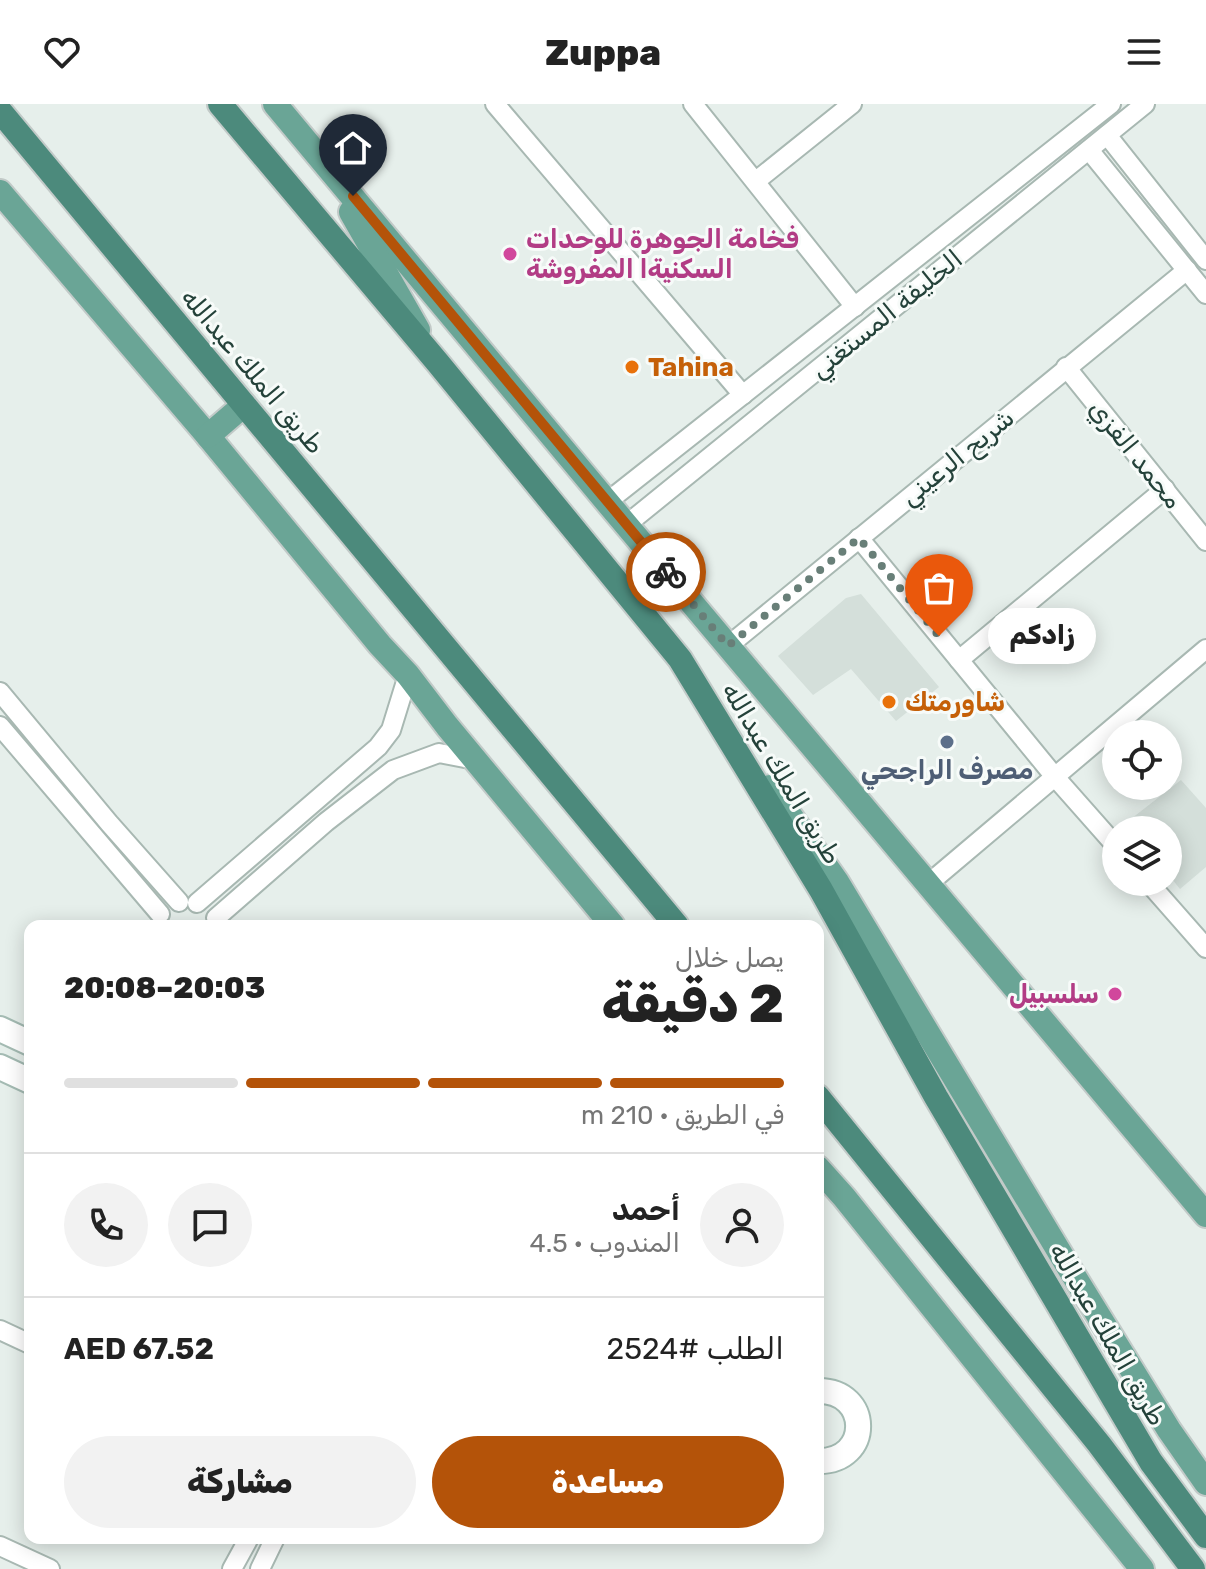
<!DOCTYPE html>
<html lang="ar">
<head>
<meta charset="utf-8">
<style>
	:root { --surface:#fff; --page:#f2f2f2; --text:#222; --muted:#767676; --line:#e0e0e0; --accent:#b45309 }
	body { margin:0; font-family:Rubik,Vazirmatn,sans-serif; background:var(--page); color:var(--text); direction:rtl; height:100vh; display:flex; flex-direction:column; font-size:30px; white-space:nowrap }
	* { box-sizing:border-box; margin:0 }
	p { font-size:26px; color:var(--muted) }
	.icon { flex:none; width:44px; height:44px; fill:none; stroke:currentColor; stroke-width:2; stroke-linecap:round; stroke-linejoin:round }
	.map { position:relative; flex:1; overflow:hidden; direction:ltr }
	.sheet { position:absolute; left:24px; top:816px; width:800px; height:624px; display:flex; flex-direction:column; background:var(--surface); border-radius:16px; box-shadow:0 4px 20px #0003; direction:rtl }
	.sheet>* { flex:none }
	.tools { position:absolute; left:1102px; top:616px; display:grid; gap:16px }
	.tools a { display:grid; place-items:center; width:80px; height:80px; border-radius:50%; background:var(--surface); box-shadow:0 4px 20px #0003; font-size:40px }
	.pin { position:absolute; display:grid; place-items:center; width:68px; height:68px; color:#fff; margin:-82px -34px; border-radius:50% 50% 50% 0; rotate:-45deg; box-shadow:0 0 8px #0007 }
	.pin .icon { rotate:45deg }
	.courier { position:absolute; display:grid; place-items:center; width:80px; height:80px; margin:-40px; border:6px solid #b45309; border-radius:50%; background:#fff; color:#222; box-shadow:0 2px 10px #0007 }
	.bubble { position:absolute; height:56px; border-radius:28px; background:var(--surface); box-shadow:0 4px 20px #0003; font-size:26px; font-weight:800; line-height:56px; text-align:center; direction:rtl }
	.head em { font-style:normal; font-weight:800 }
	.head div { display:flex; flex-direction:column-reverse }
	.head { display:flex; align-items:center; justify-content:space-between; height:136px; padding:0 40px }
	h1 { font-size:52px; font-weight:800; line-height:60px }
	.bar { display:grid; grid-template-columns:repeat(4,1fr); gap:12px 8px; align-content:center; height:96px; padding:0 40px }
	.bar i { height:10px; border-radius:6px; background:var(--line) }
	.bar .active { background:var(--accent) }
	.bar p { grid-column:span 4 }
	.line { display:flex; align-items:center; gap:20px; padding:0 40px; border-top:2px solid var(--line) }
	.line div { flex:1 }
	.round { display:grid; place-items:center; flex:none; width:84px; height:84px; border-radius:42px; background:var(--page) }
	.primary-button { display:flex; gap:16px; margin-top:auto; padding:16px 40px }
	.primary-button a { flex:1; height:92px; border-radius:48px; background:var(--accent); color:#fff; font-size:32px; font-weight:800; line-height:92px; text-align:center }
	.primary-button a+a { background:var(--page); color:var(--text) }
	header { display:flex; justify-content:space-between; align-items:center; height:104px; padding:0 40px; background:var(--surface); font-size:36px; font-weight:800 }
	.map>svg:first-child { display:block }
</style>
</head>
<body>
<header><svg class="icon" aria-label="menu" viewBox="0 0 24 24"><path d="M4 6h16M4 12h16M4 18h16"/></svg>Zuppa<svg class="icon" aria-label="heart" viewBox="0 0 24 24"><path d="M12 20l-8-8c-3-5 5-10 8-4 3-6 11-1 8 4z"/></svg></header>
<div class="map">
<svg width="1206" height="1465" viewBox="0 0 1206 1465">
	<rect width="100%" height="100%" fill="#e6efeb"/>
	<g fill="#d4dfda">
		<path d="M861,490L939,583L896,617L851,565L813,591L778,552L846,494Z"/>
		<path d="M1181,676L1206,704V763L1180,785L1168,770V726H1133L1127,718Z"/>
	</g>
	<g fill="none" stroke-linecap="round" stroke-linejoin="round">
		<defs>
			<g id="minor">
				<path d="M495,0L743,291"/>
				<path d="M693,0L855,203"/>
				<path d="M1107,31L1206,156"/>
				<path d="M1089,46L1206,190"/>
				<path d="M756,77L852,0"/>
				<path d="M1066,263L1206,437"/>
				<path d="M607,398L1111,0"/>
				<path d="M626,421L1145,0"/>
				<path d="M859,434L1055,673L1116,742"/>
				<path d="M728,542L1187,166"/>
				<path d="M959,556L1165,385"/>
				<path d="M0,588L109,719L179,798"/>
				<path d="M0,622L160,810"/>
				<path d="M1148,778L1206,844"/>
				<path d="M928,780L1206,545"/>
				<path d="M197,799L378,643L391,626L408,571"/>
				<path d="M216,814L326,718L393,666L439,649L475,656"/>
				<path d="M0,1226L30,1240"/>
				<path d="M0,1442L50,1465"/>
				<path d="M232,1465L249,1434"/>
				<path d="M260,1465L275,1434"/>
			</g>
			<g id="secondary">
				<path d="M0,925L30,939"/>
				<path d="M0,963L30,977"/>
				<path d="M818,1287C871,1286 872,1358 818,1357"/>
			</g>
			<g id="primary">
				<path d="M275,0L607,398L1206,1111"/>
				<path d="M0,88L208,332L380,541L408,571L447,622L613,822"/>
				<path d="M351,108L418,226"/>
				<path d="M208,332L244,301"/>
				<path d="M770,683L837,778L1069,1164L1169,1326L1206,1379"/>
				<path d="M818,1064L844,1093L1142,1465"/>
			</g>
			<g id="trunk">
				<path d="M220,0L438,259L680,555L821,786L936,993L1151,1358L1206,1432"/>
				<path d="M0,7L677,822"/>
				<path d="M818,993L1099,1340L1193,1465"/>
			</g>
		</defs>
		<use href="#minor" stroke="#a8b8b2" stroke-width="22"/>
		<use href="#secondary" stroke="#a4bbb3" stroke-width="28"/>
		<use href="#primary" stroke="#c2cac8" stroke-width="28"/>
		<use href="#trunk" stroke="#c2cac8" stroke-width="28"/>
		<use href="#minor" stroke="#fff" stroke-width="18"/>
		<use href="#secondary" stroke="#fff" stroke-width="24"/>
		<use href="#primary" stroke="#6aa596" stroke-width="24"/>
		<use href="#trunk" stroke="#4c8a7c" stroke-width="24"/>
	</g>
	<g fill="none" stroke-linecap="round" stroke-linejoin="round">
		<path stroke="#687f78" stroke-width="8" stroke-dasharray="0 14.4" d="M666,468L728,542L859,434L939,532"/>
		<path stroke="#b45309" stroke-width="10" d="M353,92L666,468"/>
	</g>
	<g fill="#d1479c" stroke="#f7fbf9" stroke-width="3">
		<circle cx="510" cy="150" r="8"/>
		<circle cx="1115" cy="890" r="8"/>
	</g>
	<g fill="#e8710a" stroke="#f7fbf9" stroke-width="3">
		<circle cx="632" cy="263" r="8"/>
		<circle cx="889" cy="598" r="8"/>
	</g>
	<circle fill="#5c6f8a" stroke="#f7fbf9" stroke-width="3" cx="947" cy="638" r="8"/>
	<g text-anchor="middle" stroke-width="6" stroke-linejoin="round" paint-order="stroke">
		<g font-size="26" font-weight="bold" fill="#b23c85" stroke="#f7fbf9" text-anchor="start">
			<text x="526" y="144">فخامة الجوهرة للوحدات<tspan x="526" dy="30">السكنيةا المفروشة</tspan></text>
			<text x="1099" y="899" text-anchor="end">سلسبيل</text>
		</g>
		<g font-size="26" fill="#24423a" stroke="#f7fbf9">
			<text transform="translate(886 210) rotate(-39)" y="9">الخليفة المستغني</text>
			<text transform="translate(253 267) rotate(50)" y="9">طريق الملك عبدالله</text>
			<text transform="translate(1136 350) rotate(51)" y="9">محمد الفزي</text>
			<text transform="translate(957 353) rotate(-39)" y="9">شريح الرعيني</text>
			<text transform="translate(782 669) rotate(59)" y="9">طريق الملك عبدالله</text>
			<text transform="translate(1108 1230) rotate(60)" y="9">طريق الملك عبدالله</text>
		</g>
		<g font-size="26" font-weight="bold" fill="#c56008" stroke="#f7fbf9" text-anchor="start">
			<text x="648" y="272">Tahina</text>
			<text x="905" y="607">شاورمتك</text>
		</g>
		<g font-size="26" font-weight="bold" fill="#4e5e75" stroke="#f7fbf9">
			<text x="947" y="675">مصرف الراجحي</text>
		</g>
	</g>
</svg>
<div class="tools">
<a><svg class="icon" aria-label="locate" viewBox="0 0 24 24"><circle cx="12" cy="12" r="6"/><path d="M12 2v4M12 18v4M2 12h4M18 12h4"/></svg></a>
<a><svg class="icon" aria-label="layers" viewBox="0 0 24 24"><path d="M12 4l9 5-9 5-9-5zM3 14l9 5 9-5"/></svg></a>
</div>
<div class="pin" style="left:939px;top:532px;background:#ea580c"><svg class="icon" aria-label="bag" viewBox="0 0 24 24"><path d="M5 8h14l-1 12H6zM9 8a3 3 0 0 1 6 0"/></svg></div>
<div class="pin" style="left:353px;top:92px;background:#1f2937"><svg class="icon" aria-label="home" viewBox="0 0 24 24"><path d="M3 11l9-7 9 7M6 9v11h12V9"/></svg></div>
<div class="courier" style="left:666px;top:468px"><svg class="icon" aria-label="bike" viewBox="0 0 24 24"><circle cx="6" cy="16" r="4"/><circle cx="18" cy="16" r="4"/><path d="M6 16l4-8h5l3 8M10 8l3 8H6M13 5h3"/></svg></div>
<div class="bubble" style="left:988px;top:504px;width:108px">زادكم</div>
<section class="sheet">
<div class="head"><div><h1>2 دقيقة</h1><p>يصل خلال</p></div><em>20:03–20:08</em></div>
<div class="bar"><i class="active"></i><i class="active"></i><i class="active"></i><i></i><p>في الطريق · 210 m</p></div>
<div class="line" style="height:144px"><a class="round"><svg class="icon" aria-label="person" viewBox="0 0 24 24"><circle cx="12" cy="8" r="4"/><path d="M4 21q1-7 8-7t8 7"/></svg></a><div><b>أحمد</b><p>المندوب · 4.5</p></div><a class="round"><svg class="icon" aria-label="chat" viewBox="0 0 24 24"><path d="M4 5h16v11H9l-5 4z"/></svg></a><a class="round"><svg class="icon" aria-label="phone" viewBox="0 0 24 24"><path d="M5 4h4l2 5-3 2q2 4 5 5l2-3 5 2v4C11 20 4 13 5 4z"/></svg></a></div>
<div class="line" style="height:104px"><div>الطلب #2524</div><b>AED 67.52</b></div>
<div class="primary-button"><a>مساعدة</a><a>مشاركة</a></div>
</section>
</div>
</body>
</html>
